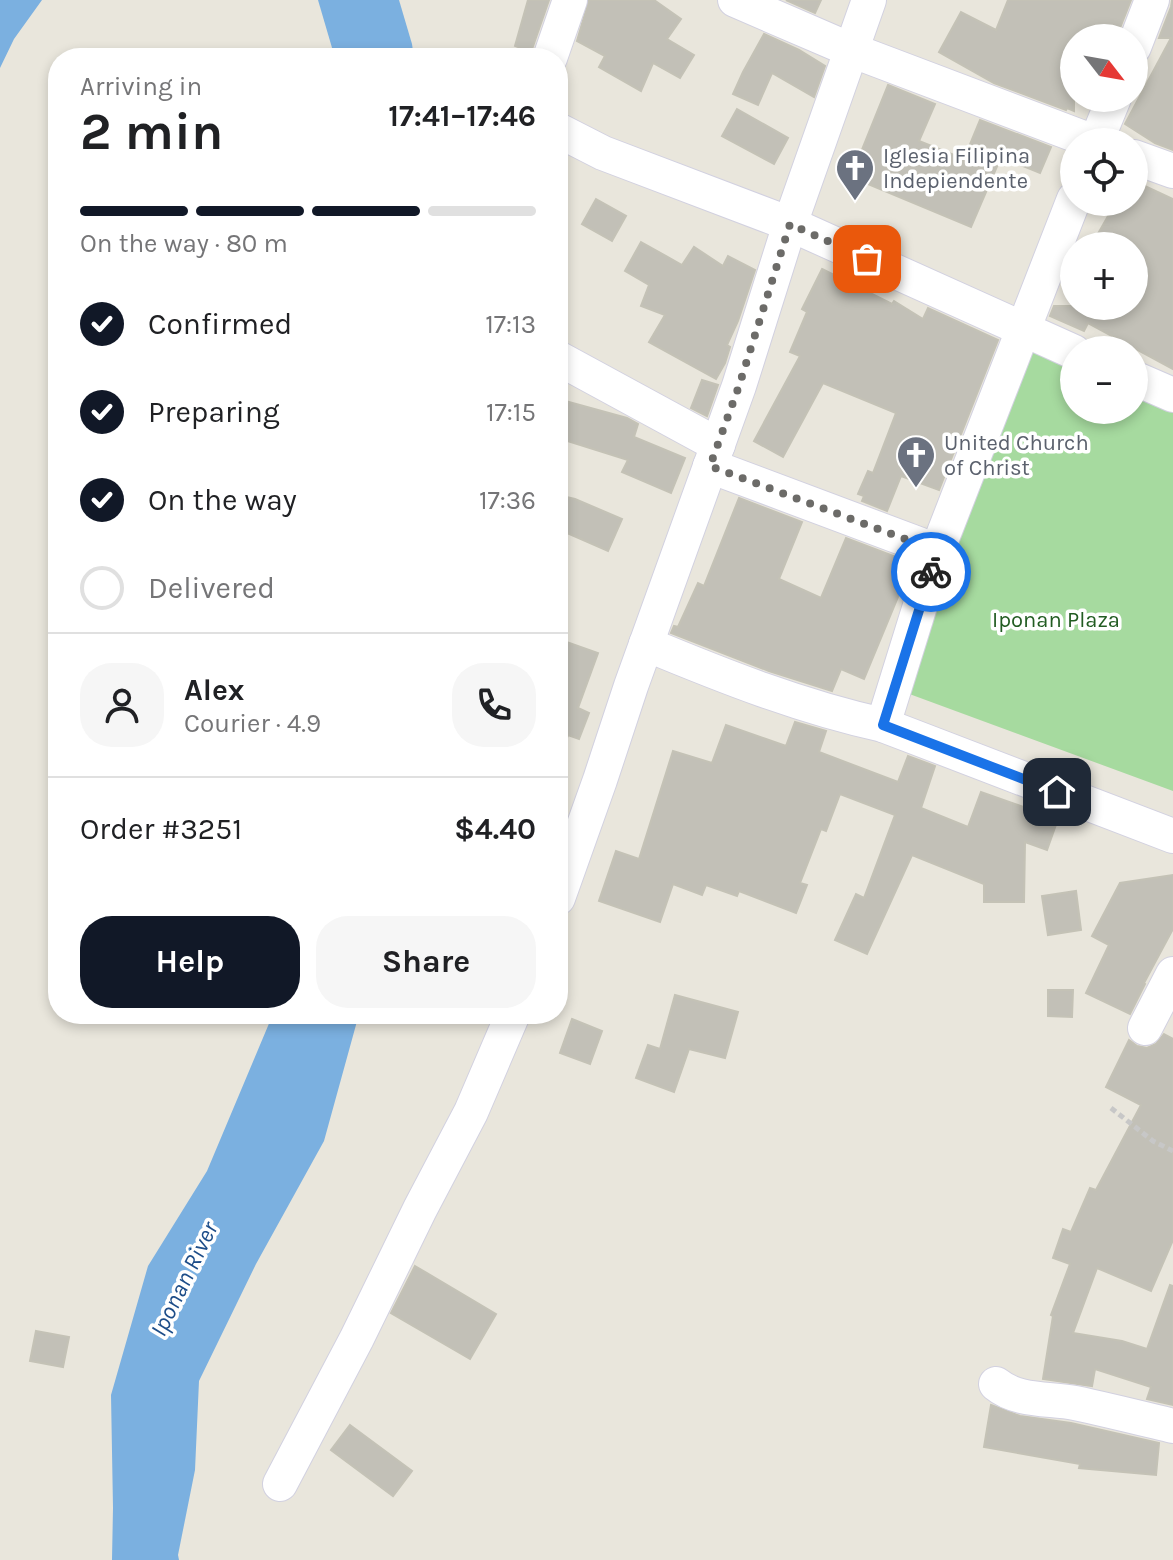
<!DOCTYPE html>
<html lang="en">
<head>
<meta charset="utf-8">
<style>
	:root { --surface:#fff; --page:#f6f6f6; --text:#202124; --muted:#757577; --line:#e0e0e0; --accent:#111827 }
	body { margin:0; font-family:Karla,sans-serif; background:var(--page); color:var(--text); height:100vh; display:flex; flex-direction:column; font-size:30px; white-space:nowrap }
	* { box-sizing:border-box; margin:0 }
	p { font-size:26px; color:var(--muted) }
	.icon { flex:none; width:44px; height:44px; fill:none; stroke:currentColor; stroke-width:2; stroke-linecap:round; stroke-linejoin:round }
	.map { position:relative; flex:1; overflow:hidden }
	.drawer { position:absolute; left:48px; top:48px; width:520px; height:976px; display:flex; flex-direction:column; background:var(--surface); border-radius:32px; box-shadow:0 4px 12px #0003 }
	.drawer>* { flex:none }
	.needle { width:52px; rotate:121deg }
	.buttons { position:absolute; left:1060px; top:24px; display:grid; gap:16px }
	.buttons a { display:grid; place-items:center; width:88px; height:88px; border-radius:50%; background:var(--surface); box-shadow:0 4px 12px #0003; font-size:40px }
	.pin { position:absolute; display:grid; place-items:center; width:68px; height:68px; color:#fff; margin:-34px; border-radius:16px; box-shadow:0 4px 12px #0006 }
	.courier { position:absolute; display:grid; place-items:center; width:80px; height:80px; margin:-40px; border:6px solid #1a73e8; border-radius:50%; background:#fff; color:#222; box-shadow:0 2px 10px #0007 }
	.overview em { font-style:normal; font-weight:700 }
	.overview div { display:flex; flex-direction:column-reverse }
	.overview { display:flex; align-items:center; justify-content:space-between; height:136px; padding:0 32px }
	h1 { font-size:52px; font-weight:700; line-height:60px }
	.bar { display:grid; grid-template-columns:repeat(4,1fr); gap:12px 8px; align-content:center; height:96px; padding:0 32px }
	.bar i { height:10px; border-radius:6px; background:var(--line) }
	.bar .selected { background:var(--accent) }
	.bar p { grid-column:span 4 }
	.line { display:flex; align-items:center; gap:20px; padding:0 32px; border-top:2px solid var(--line) }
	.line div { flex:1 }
	.round { display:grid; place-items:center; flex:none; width:84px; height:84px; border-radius:32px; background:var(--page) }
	ol { padding:0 32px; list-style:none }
	li { display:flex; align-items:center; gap:24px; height:88px }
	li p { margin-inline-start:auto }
	li .icon { padding:8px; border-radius:50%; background:var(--accent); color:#fff; stroke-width:4 }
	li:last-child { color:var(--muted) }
	li i { width:44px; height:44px; border:4px solid var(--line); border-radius:50% }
	.action { display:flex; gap:16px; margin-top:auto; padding:16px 32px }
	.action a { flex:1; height:92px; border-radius:32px; background:var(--accent); color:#fff; font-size:32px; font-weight:700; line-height:92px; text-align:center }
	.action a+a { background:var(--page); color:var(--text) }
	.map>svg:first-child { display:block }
</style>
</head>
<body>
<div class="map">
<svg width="1173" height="1560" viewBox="0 0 1173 1560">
	<rect width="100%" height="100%" fill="#e9e6dc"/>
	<path fill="#a6da9f" d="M1035,329L1074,350V410H1134V368L1173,383V791L904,692Z"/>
	<g fill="#7bb0e0">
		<path d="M0,0H42L14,39L0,68Z"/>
		<path d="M318,0H399L412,44L414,58H335Z"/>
		<path d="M273,1014H359L324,1141L256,1264L199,1381L195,1470L178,1555L179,1560H112L113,1508L111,1395L148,1266L207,1171Z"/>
	</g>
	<g fill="#c2c0b7" stroke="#c4c2b6" stroke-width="2">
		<path d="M528,0H549L531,52L515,46Z"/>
		<path d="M589,0H654L681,19L667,39L694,55L680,78L653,63L641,91L599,67L605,56L577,41Z"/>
		<path d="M786,0H821L815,13Z"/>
		<path d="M1008,0H1131L1116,38H1074V111L1067,108L1066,110L994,83L939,52L961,12L996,30Z"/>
		<path d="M1172,0H1173V150L1155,143L1125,124L1171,38H1159L1171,7Z"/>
		<path d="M764,34L799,50L825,66L814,97L772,73L758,105L733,94L743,72Z"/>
		<path d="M888,85L935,104L919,141L964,159L980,120L1051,147L1040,173L1001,157L971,227L851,177Z"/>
		<path d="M737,109L788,138L774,164L722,136Z"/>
		<path d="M1134,181L1173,199V369L1088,323L1084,331L1050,316L1054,306H1134V246H1091L1116,202H1134Z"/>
		<path d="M596,199L626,216L612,241L582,224Z"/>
		<path d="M641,242L682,265L694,247L723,266L728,256L755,270L738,321L727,345L730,347L725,363L716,379L649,342L665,315L641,306L649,285L625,271Z"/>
		<path d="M822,269L892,304L894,301L923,319L928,308L998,340L939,490L901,476L887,511L862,501L864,496L858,494L868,471L873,473L896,413L823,383L783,457L754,441L800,356L790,352L807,312L802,309Z"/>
		<path d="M702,380L718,385L707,416L691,408Z"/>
		<path d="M558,399L627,418L638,424L634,437L685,458L671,493L622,472L628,460L558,438Z"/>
		<path d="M558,495L575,499L622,519L608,551L558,529Z"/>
		<path d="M739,498L802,522L779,579L821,598L846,538L912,563L864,679L841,669L832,691L769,671L671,633L674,626L678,627L698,583L704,586Z"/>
		<path d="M558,639L598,653L578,708L589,713L579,739L568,735L561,755L558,754Z"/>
		<path d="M795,722L826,731L819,752L898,782L908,756L935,766L921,808L968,827L981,792L1029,809L1030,806L1059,816L1047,850L1025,842L1024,902H984V884L912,855L867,954L835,940L856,894L864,898L895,815L840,794L826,831L821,829L800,883L807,885L796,913L739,891L737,896L706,885L702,895L673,884L660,922L599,901L616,851L639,859L673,751L712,763L726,725L786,746Z"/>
		<path d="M1173,875V929L1144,983L1145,984L1130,1014L1086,993L1109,945L1092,936L1120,883Z"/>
		<path d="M1076,891L1081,930L1048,935L1042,896Z"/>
		<path d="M1048,990H1073L1072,1017L1048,1016Z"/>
		<path d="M675,995L738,1012L725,1058L689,1049L674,1092L636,1078L648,1045L660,1049Z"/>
		<path d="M572,1019L602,1031L590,1064L560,1053Z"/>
		<path d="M1164,1034L1173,1039V1240L1151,1291L1097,1268L1073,1333L1122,1341L1147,1349L1170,1285L1173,1286V1405L1147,1399L1151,1387L1095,1369L1092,1386L1043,1379L1053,1316L1051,1315L1070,1264L1053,1258L1063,1229L1071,1232L1090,1188L1096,1190L1141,1105L1106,1087L1129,1040L1137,1046L1147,1048L1156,1044Z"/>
		<path d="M415,1266L496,1314L470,1359L391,1313Z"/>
		<path d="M36,1331L69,1337L63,1367L30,1361Z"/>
		<path d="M991,1405L1020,1416L1071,1423L1159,1443L1156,1475L1079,1468L1080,1464L984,1447Z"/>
		<path d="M350,1425L412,1471L393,1496L331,1450Z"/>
	</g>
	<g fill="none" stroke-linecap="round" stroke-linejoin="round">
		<defs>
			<g id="minor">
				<path d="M735,0L851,50L1094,142"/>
				<path d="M1134,47L1152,0"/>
				<path d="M550,58L570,0"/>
				<path d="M558,130L603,153L790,224L1074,352"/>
				<path d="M1096,142L1114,98"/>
				<path d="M1134,157L1173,171"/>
				<path d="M558,358L718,445"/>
				<path d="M1134,378L1173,395"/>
				<path d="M710,466L937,551"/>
				<path d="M646,644C723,676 801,707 883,725L1173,836"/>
				<path d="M883,725L937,551L1074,199"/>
				<path d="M558,898L600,780L631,686L739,386L790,224L869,0"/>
				<path d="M1145,1028L1173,974"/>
				<path d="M996,1384C1018,1402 1049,1398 1075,1403C1108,1410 1140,1418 1173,1426"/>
				<path d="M280,1484L357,1338L420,1209L471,1112L513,1014"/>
			</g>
		</defs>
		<use href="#minor" stroke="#d2d1e0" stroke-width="36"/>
		<path stroke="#c7c7c7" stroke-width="5" stroke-dasharray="6 4" stroke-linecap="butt" d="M1111,1108L1153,1141L1173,1151"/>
		<use href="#minor" stroke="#fff" stroke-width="34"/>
	</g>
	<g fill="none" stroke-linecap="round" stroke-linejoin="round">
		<path stroke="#6c6b68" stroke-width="8" stroke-dasharray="0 14.4" d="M867,259L790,224L739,386L710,466L937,551L931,572"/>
		<path stroke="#1a73e8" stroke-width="10" d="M931,572L883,725L1057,792"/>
	</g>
	<defs>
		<symbol id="church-pin" viewBox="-11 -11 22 30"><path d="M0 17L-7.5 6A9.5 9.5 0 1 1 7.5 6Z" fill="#6b7280" stroke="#fff"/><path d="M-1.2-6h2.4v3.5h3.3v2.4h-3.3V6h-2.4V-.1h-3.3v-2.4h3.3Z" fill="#fff"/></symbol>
	</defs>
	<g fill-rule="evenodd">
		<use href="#church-pin" x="833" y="146" width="44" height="60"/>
		<use href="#church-pin" x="894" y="433" width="44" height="60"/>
	</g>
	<g text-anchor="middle" stroke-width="7" stroke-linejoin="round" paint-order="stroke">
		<g font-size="22" fill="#5b616d" stroke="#fff" text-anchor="start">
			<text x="883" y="163">Iglesia Filipina<tspan x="883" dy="25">Indepiendente</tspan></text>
			<text x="944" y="450">United Church<tspan x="944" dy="25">of Christ</tspan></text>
		</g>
		<g font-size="22" fill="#225c22" stroke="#fff">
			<text x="1056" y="627">Iponan Plaza</text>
		</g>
		<g font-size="24" font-style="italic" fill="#1d4d89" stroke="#fff">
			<text transform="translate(184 1279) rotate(-64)" y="8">Iponan River</text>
		</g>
	</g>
</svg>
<div class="buttons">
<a><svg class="needle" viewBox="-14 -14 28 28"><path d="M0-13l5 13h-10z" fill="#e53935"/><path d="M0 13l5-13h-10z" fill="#757577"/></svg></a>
<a><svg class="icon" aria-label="locate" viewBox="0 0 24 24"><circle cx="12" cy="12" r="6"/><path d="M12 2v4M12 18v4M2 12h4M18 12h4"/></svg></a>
<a>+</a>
<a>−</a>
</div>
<div class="pin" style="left:867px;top:259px;background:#ea580c"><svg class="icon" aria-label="bag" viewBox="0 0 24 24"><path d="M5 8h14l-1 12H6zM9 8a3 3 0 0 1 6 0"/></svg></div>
<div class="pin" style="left:1057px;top:792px;background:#1f2937"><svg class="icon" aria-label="home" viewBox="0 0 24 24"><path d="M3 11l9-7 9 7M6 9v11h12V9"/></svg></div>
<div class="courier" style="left:931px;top:572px"><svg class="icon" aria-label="bike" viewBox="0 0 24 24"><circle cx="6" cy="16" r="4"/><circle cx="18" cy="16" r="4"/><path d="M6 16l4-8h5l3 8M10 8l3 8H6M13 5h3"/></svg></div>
<section class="drawer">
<div class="overview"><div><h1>2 min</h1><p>Arriving in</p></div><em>17:41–17:46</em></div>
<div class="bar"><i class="selected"></i><i class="selected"></i><i class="selected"></i><i></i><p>On the way · 80 m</p></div>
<ol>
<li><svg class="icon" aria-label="check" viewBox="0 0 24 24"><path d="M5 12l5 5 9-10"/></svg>Confirmed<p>17:13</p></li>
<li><svg class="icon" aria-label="check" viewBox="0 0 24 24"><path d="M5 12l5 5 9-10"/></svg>Preparing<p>17:15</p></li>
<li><svg class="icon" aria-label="check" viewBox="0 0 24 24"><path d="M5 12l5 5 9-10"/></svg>On the way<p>17:36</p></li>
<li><i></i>Delivered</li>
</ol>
<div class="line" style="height:144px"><a class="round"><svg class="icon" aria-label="person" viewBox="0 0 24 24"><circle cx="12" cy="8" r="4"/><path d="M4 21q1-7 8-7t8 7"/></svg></a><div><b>Alex</b><p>Courier · 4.9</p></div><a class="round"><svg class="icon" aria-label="phone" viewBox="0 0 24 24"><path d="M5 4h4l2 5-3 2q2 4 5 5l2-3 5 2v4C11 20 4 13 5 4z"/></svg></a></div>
<div class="line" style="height:104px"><div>Order #3251</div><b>$4.40</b></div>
<div class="action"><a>Help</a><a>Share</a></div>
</section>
</div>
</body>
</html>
